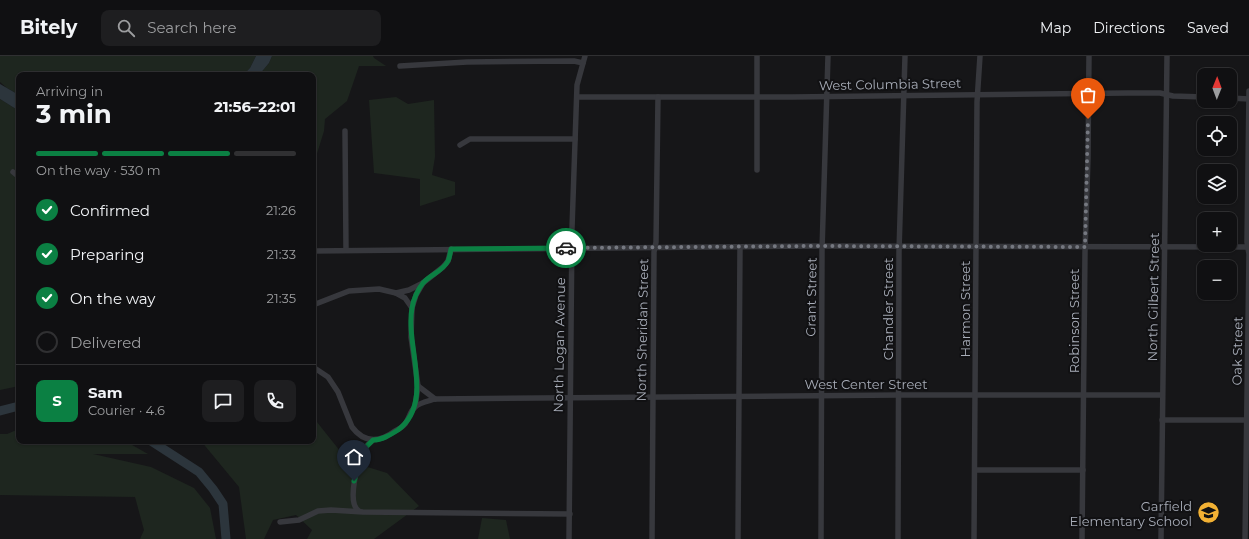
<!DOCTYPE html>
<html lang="en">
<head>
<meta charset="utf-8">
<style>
	:root { --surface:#101012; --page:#1e1e20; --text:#f1f3f6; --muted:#9c9d9f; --line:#303032; --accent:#0b8043 }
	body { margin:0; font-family:Montserrat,sans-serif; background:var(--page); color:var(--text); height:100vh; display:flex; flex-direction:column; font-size:15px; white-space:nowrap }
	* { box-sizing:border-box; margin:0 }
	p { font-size:13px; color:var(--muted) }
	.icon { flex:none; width:22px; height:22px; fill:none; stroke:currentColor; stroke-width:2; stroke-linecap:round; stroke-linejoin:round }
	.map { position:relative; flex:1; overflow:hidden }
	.side { position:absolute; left:16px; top:16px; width:300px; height:372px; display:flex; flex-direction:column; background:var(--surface); border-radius:8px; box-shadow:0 1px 3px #0004,0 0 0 1px var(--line) }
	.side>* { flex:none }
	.needle { width:26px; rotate:1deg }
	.buttons { position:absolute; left:1197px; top:12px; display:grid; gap:8px }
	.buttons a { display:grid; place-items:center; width:40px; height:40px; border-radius:8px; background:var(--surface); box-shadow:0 1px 3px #0004,0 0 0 1px var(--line); font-size:20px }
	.pin { position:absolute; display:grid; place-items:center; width:34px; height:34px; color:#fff; margin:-41px -17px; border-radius:50% 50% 50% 0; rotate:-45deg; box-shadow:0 0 4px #0007 }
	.pin .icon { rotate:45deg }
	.courier { position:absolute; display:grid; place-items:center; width:40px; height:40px; margin:-20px; border:3px solid #0b8043; border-radius:50%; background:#fff; color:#222; box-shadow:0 1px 5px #0007 }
	.head em { font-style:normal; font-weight:700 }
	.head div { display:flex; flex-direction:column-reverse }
	.head { display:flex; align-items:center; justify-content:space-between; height:68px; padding:0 20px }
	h1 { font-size:26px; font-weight:700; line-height:30px }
	.bar { display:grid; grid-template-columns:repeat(4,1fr); gap:6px 4px; align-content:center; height:48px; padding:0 20px }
	.bar i { height:5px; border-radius:3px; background:var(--line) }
	.bar .active { background:var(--accent) }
	.bar p { grid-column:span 4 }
	.line { display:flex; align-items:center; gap:10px; padding:0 20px; border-top:1px solid var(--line) }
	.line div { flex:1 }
	.round { display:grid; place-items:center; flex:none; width:42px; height:42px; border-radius:8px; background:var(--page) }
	ol { padding:0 20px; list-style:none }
	li { display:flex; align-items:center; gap:12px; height:44px }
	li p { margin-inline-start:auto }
	li .icon { padding:4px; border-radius:50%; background:var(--accent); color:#fff; stroke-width:4 }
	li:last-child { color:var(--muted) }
	li i { width:22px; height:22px; border:2px solid var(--line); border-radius:50% }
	header { display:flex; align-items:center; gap:24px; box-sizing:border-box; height:56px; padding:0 20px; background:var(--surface); border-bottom:1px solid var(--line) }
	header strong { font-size:19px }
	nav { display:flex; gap:22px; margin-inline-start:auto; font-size:14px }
	.search { width:280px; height:36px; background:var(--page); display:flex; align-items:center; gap:10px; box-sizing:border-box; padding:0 14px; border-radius:8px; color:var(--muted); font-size:15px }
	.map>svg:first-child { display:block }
</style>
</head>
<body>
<header>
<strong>Bitely</strong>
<div class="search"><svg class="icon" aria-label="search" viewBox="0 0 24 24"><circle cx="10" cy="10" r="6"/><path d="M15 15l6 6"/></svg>Search here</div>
<nav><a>Map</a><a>Directions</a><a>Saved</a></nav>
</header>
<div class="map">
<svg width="1249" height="483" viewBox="0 0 1249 483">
	<rect width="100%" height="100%" fill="#161618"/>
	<g fill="#1e261f">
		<path d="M0,0H256L250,12L243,19H19V39L7,32L0,26Z"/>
		<path d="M272,0H373L374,2L386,10H359L347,45L325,63L324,75L315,104L313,106V19H259L269,7Z"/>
		<path d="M396,41L408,48L434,44L435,101L432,119L455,126V139L420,150V123L374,117L369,44Z"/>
		<path d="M0,43L19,55V330L0,334Z"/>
		<path d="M313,357V361L348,405L387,417L419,450L374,483H307L312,474L296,459L273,464L264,483H246L239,431L201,385H313Z"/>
		<path d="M19,373V385H125L148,398H93L151,411L194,432L210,452L216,483H140L144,474L135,441L0,439V378H7Z"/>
		<path d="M482,462L506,464L510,483H478Z"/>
	</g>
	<g fill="#2c353c">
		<path d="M256,0H272L269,7L259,19H243L250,12Z"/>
		<path d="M0,28L19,39V55L0,43Z"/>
	</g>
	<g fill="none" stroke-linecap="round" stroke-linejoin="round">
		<g stroke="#2c353c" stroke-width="9">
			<path d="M0,355L19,350"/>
			<path d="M151,385L199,416L213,433L223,448L226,483"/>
		</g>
		<g stroke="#37383d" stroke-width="5.5">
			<path d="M757,0V114"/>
			<path d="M400,10L467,6L574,5L583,7"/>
			<path d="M577,41H792L1128,37H1160L1173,40L1204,41"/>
			<path d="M1230,42L1249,43"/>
			<path d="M345,75L346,194"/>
			<path d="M460,89L470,83H575"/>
			<path d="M13,116L19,121"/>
			<path d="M313,195L817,190L1249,191"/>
			<path d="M396,237L405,242L412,252L411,281L418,330L435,343"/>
			<path d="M313,249L349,235L379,233L396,237L409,234L423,227L443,211L448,205L451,193"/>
			<path d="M412,252L416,239L423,227"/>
			<path d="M313,311L328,321L338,336L352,371C364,387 379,387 395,375C399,373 403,371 405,368C409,363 410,355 415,351C419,347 429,345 435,343L899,339H1162"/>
			<path d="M415,351L418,330"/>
			<path d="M1162,364H1249"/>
			<path d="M975,414H1083"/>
			<path d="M359,455C346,447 358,405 364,393C366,390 370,387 373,384"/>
			<path d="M280,466L299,464L318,455L331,454L363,456L570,458"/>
			<path d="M569,483L572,172L577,29L585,0"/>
			<path d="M652,483L654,196L656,186L658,41"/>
			<path d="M738,483L740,191"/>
			<path d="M821,483L822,194L828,0"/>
			<path d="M898,483L899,195L905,0"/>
			<path d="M974,483L977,46L980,0"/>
			<path d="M1082,483L1085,196L1088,102L1089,0"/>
			<path d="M1161,483L1167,0"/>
			<path d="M1245,483L1249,198L1247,186L1249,35"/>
		</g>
	</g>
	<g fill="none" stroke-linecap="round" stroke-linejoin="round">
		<path stroke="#757880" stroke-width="4" stroke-dasharray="0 7.2" d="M566,192L817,190L1085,191L1088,63"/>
		<path stroke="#0b8043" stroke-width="5" d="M354,425L364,393L373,384C382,384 390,379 398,374C435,346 405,290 412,252C413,244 418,233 423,227C430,219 443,215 448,205C450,201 450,197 451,193L566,192"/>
	</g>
	<defs>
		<symbol id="school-disc" viewBox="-11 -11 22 22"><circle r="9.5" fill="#f2b134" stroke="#111113"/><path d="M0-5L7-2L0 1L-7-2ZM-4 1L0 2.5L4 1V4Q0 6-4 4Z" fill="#111"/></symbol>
	</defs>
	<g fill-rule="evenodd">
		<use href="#school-disc" x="1196" y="444" width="25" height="25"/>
	</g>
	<g text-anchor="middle" stroke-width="4" stroke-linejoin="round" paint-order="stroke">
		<g font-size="13" fill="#a8adb8" stroke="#111113">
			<text transform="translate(890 28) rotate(-1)" y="5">West Columbia Street</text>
			<text transform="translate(811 241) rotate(-89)" y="5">Grant Street</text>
			<text transform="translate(1153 241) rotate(-89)" y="5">North Gilbert Street</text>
			<text transform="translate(888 253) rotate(-90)" y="5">Chandler Street</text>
			<text transform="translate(965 253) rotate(-90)" y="5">Harmon Street</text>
			<text transform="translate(1074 265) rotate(-90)" y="5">Robinson Street</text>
			<text transform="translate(642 274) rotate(-89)" y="5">North Sheridan Street</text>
			<text transform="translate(559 289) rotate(-89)" y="5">North Logan Avenue</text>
			<text transform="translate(1237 295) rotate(-89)" y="5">Oak Street</text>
			<text x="866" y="333">West Center Street</text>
		</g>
		<g font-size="13" fill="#a8adb8" stroke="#111113" text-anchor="end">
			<text x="1192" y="455">Garfield<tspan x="1192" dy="15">Elementary School</tspan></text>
		</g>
	</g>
</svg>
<div class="buttons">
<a><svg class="needle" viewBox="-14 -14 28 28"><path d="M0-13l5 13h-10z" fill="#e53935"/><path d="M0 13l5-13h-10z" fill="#9c9d9f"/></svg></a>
<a><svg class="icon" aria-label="locate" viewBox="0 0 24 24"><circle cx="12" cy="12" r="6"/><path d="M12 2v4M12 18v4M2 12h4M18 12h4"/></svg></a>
<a><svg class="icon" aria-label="layers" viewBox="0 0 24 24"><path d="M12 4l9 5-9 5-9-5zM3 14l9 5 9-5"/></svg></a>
<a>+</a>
<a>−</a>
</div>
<div class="pin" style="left:1088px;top:63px;background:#ea580c"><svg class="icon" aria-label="bag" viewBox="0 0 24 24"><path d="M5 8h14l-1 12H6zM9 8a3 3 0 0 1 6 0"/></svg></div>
<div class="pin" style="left:354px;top:425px;background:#1f2937"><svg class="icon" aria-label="home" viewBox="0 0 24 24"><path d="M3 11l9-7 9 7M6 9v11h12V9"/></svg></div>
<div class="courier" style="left:566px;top:192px"><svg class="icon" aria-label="car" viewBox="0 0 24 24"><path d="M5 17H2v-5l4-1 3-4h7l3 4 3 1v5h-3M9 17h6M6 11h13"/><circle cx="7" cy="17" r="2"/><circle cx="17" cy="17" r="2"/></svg></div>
<section class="side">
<div class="head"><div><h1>3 min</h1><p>Arriving in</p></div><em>21:56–22:01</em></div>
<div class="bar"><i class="active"></i><i class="active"></i><i class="active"></i><i></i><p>On the way · 530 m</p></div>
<ol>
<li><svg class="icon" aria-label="check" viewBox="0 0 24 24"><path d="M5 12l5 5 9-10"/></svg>Confirmed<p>21:26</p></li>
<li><svg class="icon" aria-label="check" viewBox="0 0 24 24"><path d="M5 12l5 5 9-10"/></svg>Preparing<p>21:33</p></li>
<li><svg class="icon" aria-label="check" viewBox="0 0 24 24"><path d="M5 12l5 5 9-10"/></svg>On the way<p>21:35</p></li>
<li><i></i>Delivered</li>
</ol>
<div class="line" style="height:72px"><b class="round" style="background:var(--accent);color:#fff">S</b><div><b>Sam</b><p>Courier · 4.6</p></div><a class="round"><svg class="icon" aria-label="chat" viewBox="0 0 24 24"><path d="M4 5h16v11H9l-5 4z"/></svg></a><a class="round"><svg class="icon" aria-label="phone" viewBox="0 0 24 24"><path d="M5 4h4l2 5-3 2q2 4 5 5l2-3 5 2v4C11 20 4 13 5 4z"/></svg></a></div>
</section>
</div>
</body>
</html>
